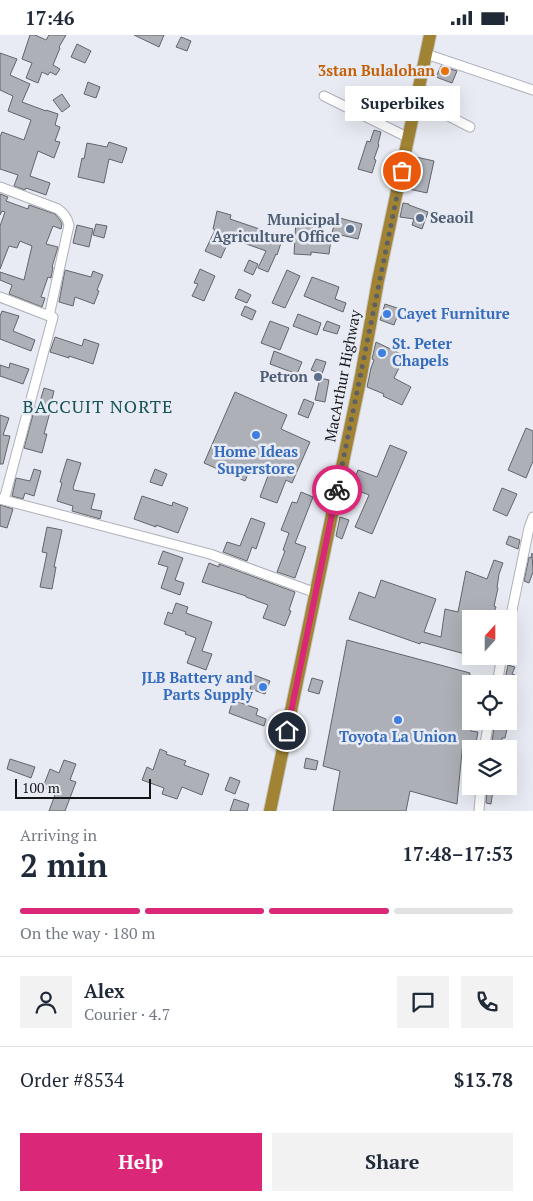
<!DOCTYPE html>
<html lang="en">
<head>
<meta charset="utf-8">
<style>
	:root { --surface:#fff; --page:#f2f2f3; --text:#1f2937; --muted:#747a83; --line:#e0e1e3; --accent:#db2777 }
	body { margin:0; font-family:"PT Serif",serif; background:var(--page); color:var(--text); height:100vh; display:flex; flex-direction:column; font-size:19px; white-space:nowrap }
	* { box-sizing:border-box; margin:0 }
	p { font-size:16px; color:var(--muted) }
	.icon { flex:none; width:28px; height:28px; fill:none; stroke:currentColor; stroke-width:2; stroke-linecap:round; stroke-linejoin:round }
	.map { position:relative; height:776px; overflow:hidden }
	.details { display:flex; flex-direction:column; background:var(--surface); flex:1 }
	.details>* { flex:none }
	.needle { width:32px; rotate:21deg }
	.buttons { position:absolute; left:462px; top:575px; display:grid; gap:10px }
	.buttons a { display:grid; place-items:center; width:55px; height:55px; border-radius:0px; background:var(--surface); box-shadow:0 5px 20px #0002; font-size:25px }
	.scale { position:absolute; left:15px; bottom:12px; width:136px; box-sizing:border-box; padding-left:5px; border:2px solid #141517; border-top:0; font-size:14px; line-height:18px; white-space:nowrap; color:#141517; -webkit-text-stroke:4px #e8ebf3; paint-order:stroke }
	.pin { position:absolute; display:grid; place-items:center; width:42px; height:42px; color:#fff; margin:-21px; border:2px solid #fff; border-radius:50%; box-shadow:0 1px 5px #0007 }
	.courier { position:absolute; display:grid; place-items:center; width:50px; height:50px; margin:-25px; border:4px solid #db2777; border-radius:50%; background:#fff; color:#222; box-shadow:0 1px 6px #0007 }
	.bubble { position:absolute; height:35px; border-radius:0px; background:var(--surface); box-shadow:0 5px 20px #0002; font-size:16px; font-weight:800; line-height:35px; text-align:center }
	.overview em { font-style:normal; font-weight:800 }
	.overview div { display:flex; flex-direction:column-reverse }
	.overview { display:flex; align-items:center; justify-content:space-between; height:85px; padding:0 20px }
	h1 { font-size:32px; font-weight:800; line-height:38px }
	.bar { display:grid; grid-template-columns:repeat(4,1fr); gap:8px 5px; align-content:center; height:60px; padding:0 20px }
	.bar i { height:6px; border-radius:4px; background:var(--line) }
	.bar .on { background:var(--accent) }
	.bar p { grid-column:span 4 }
	.line { display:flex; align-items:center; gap:12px; padding:0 20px; border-top:1px solid var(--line) }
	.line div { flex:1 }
	.round { display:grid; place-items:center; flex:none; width:52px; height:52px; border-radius:0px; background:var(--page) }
	.action { display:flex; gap:10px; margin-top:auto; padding:10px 20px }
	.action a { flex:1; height:58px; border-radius:0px; background:var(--accent); color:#fff; font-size:20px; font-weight:800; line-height:58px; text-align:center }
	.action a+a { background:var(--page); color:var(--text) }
	.status { display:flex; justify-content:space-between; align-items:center; height:35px; padding:0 25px; background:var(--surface); direction:ltr }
	.status svg { height:14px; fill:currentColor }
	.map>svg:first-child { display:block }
</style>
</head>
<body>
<div class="status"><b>17:46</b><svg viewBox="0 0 49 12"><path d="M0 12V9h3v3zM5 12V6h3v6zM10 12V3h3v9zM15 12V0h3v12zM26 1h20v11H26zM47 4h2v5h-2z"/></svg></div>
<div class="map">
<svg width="533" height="776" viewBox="0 0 533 776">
	<rect width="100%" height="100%" fill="#e8ebf3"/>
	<g fill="#adb0b7" stroke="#63656c">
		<path d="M30,0H35L46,5L49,0H66L59,12L60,13L53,30L60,34L56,40L50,37L48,40L42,37L38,48L26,43L32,28L22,24Z"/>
		<path d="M134,0H164L159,12Z"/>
		<path d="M181,2L191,6L187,16L176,12Z"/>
		<path d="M77,9L91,16L85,28L71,22Z"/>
		<path d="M0,18L17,24L10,40L30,49L22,67L46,76V75L58,79L55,90L60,92L55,106L60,107L54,123L38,116L30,141L50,148L46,160L26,153L25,155L14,151L18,140L0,134V102L2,97L24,105L31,85L8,76L13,61L0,55Z"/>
		<path d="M441,31L457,36L452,48L436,42Z"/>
		<path d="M88,47L100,52L96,63L84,59Z"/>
		<path d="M62,59L70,71L62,77L53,65Z"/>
		<path d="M374,95L381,97L378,109L379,110L374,124L376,125L372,138L358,134L367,106L370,107Z"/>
		<path d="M109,107L127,113L122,128L109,124L104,148L78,142L82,123L84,124L87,108L107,112Z"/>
		<path d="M416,122L434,126L427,158L409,154Z"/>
		<path d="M0,159L8,162L6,166L28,174L29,170L55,179L60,185L62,189L61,194L53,191L46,209L58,212L52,232H53L51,243L48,242L41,262L45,263L42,272L9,259L12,250L0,245V237L24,245L32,211L20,206L17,213L9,211L0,234V191L5,177L2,176L0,180Z"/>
		<path d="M403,168L409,169V170L428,177L422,194L412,190L414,184L400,182Z"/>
		<path d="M217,176L231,180L230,184L283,202L277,220L276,219L268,237L258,233L266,216L230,203L221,223L205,216L215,195L213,194Z"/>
		<path d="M336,182L362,189L358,204L332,198Z"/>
		<path d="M296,185L313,186L312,202L331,204L329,219L311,217V220L294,219Z"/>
		<path d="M96,189L107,191L104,203L93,200Z"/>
		<path d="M77,190L93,194L89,212L73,208Z"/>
		<path d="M249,225L258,229L253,240L244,236Z"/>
		<path d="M200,234L215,241L204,266L192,261L198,249L194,248Z"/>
		<path d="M65,235L91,242L93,236L103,240L97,255L99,256L94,269L75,262L73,271L59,267Z"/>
		<path d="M287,235L300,241L285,273L272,268Z"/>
		<path d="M312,242L339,252L335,264L346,268L343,277L304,261Z"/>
		<path d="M239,254L251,260L247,268L235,263Z"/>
		<path d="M385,269L400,274L394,290L380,285Z"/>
		<path d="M245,271L256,276L252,285L241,280Z"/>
		<path d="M2,276L19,281L13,296L35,305L31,316L0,304V281Z"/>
		<path d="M298,279L321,288L317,300L293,291Z"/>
		<path d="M270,286L289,293L280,315L261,308Z"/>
		<path d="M327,286L340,291L337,299L323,295Z"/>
		<path d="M55,302L82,311L84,304L99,309L93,329L69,321V323L50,317Z"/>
		<path d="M376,307L405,321L394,343L411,352L402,370L383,361L384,359L367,352L371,333L374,325L372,324Z"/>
		<path d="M274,316L302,327L297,339L270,329Z"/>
		<path d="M316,324L326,327L322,339L311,335Z"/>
		<path d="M10,328L29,334L23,349L0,341V330L9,333Z"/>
		<path d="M320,343L329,345L325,367L315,365Z"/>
		<path d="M44,353L54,356L49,376L50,377L44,399H47L42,418L24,413L35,372L38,373Z"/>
		<path d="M235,357L287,380L281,394L310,407L292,448L286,445L277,468L260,462L269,438L252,430L245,446L204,428Z"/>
		<path d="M304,364L314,368L308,383L298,379Z"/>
		<path d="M0,380L9,383L3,400L10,401L3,429H0Z"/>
		<path d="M526,393L533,396V426L526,443L508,435Z"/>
		<path d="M390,410L407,417L372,499L355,492L369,460L351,453L358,435L377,442Z"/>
		<path d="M67,424L81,428L73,453L74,455L95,459L91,474L102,476L100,484L72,476L73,471L57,466L62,448L60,447Z"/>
		<path d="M34,434L41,436L34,461L25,458L23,464L12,461L16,443L30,446Z"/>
		<path d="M155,434L167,439L162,451L150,447Z"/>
		<path d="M502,453L517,459L507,481L493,475Z"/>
		<path d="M301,457L313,462L295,508L306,512L295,543L277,537L285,516L283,515L289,498L281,495L292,467L297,468Z"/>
		<path d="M142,461L172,471L173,467L188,473L178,498L156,490V492L134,484Z"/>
		<path d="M0,470L13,474L7,493L0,491Z"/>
		<path d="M340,482L349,485L342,504L336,501Z"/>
		<path d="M251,483L265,488L256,514L252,512L247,526L223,517L227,507L240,511Z"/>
		<path d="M47,492L62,495L54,532H56L52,554L40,552L47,518L42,517Z"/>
		<path d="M509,501L520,505L518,514L506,509Z"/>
		<path d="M163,516L183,523L175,545L184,548L180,560L161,553L168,532L158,529Z"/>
		<path d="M532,518L533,537L529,548L524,546L529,522L531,523Z"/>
		<path d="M494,525L503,528L499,539L497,553H498L494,571L496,572L491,584H471L465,619L421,607L420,609L349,584L359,557L375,563L381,545L436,564L424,597L441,602L445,574L458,577L466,536L487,544Z"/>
		<path d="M209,528L219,532V529L295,557L289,575L291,576L285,591L263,583L268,570L246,562V561L202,547Z"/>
		<path d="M176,568L188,572L186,578L212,587L202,616L212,619L206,635L187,628L196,603L185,599L186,597L164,589L168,577L172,579Z"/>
		<path d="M347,605L470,638L466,670L471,671V696L478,697L476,708L463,706L457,769L410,756L406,776H333L340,736L323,731Z"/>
		<path d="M508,630L515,632L512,639L515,640L511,651L509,650V649L504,648Z"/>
		<path d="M254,640L270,646L265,659L250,654Z"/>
		<path d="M312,643L323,646L319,659L308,656Z"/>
		<path d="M233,665L258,674L256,680L266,684L264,691L229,678Z"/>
		<path d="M494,692L507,694L505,703H502L500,714H491Z"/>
		<path d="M160,714L167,717L166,719L186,726L184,730L209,739L202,760L182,752L177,764L162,759L164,753L142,745L147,732L153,735Z"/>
		<path d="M306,723L318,726L316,735L304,733Z"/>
		<path d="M10,724L35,732L31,743L7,734Z"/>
		<path d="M64,725L76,729L70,745L76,747L65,776H49L56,757L43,752L50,734L59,738Z"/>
		<path d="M230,742L240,746L235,759L225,755Z"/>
		<path d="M487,754L493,755L491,769L486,768Z"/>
		<path d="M234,764L249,769L247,776H230Z"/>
	</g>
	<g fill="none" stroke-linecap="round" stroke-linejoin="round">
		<defs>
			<g id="minor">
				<path d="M426,19L533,55"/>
				<path d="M324,61L409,103"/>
				<path d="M417,65L470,92"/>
				<path d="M0,152L58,174C64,179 67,182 69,190L49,281L53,282L4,465"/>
				<path d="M0,262L49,281"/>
				<path d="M0,464L210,519L316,558"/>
				<path d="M509,590L529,493L533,482"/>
				<path d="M497,649L502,621"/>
				<path d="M484,714L489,686"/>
				<path d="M479,776L481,751"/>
			</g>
			<path id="highway" d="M270,776L361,341L378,246L430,0"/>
		</defs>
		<use href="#minor" stroke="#aeb1b8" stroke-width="11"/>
		<use href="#highway" stroke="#c7c7c7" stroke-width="14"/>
		<use href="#minor" stroke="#fff" stroke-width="9"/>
		<use href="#highway" stroke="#a18334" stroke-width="12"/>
	</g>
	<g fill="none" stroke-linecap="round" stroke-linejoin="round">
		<path stroke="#5e6064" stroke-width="5" stroke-dasharray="0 9" d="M337,455L402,136"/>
		<path stroke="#db2777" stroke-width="6" d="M287,696L337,455"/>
	</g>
	<circle fill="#e8710a" stroke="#e8ebf3" stroke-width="2" cx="445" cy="36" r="5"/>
	<g fill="#5c6f8a" stroke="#e8ebf3" stroke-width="2">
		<circle cx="420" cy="183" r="5"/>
		<circle cx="350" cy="194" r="5"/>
		<circle cx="318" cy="342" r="5"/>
	</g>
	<g fill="#3f7fe0" stroke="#e8ebf3" stroke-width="2">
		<circle cx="387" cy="279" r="5"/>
		<circle cx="382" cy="318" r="5"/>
		<circle cx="256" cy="400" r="5"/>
		<circle cx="263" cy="652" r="5"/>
		<circle cx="398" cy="685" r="5"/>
	</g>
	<g text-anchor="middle" stroke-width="5" stroke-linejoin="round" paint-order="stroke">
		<g font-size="15" font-weight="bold" fill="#c56008" stroke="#e8ebf3" text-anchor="end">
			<text x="435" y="41">3stan Bulalohan</text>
		</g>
		<g font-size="15" font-weight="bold" fill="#4e5e75" stroke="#e8ebf3" text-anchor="end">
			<text x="430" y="188" text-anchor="start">Seaoil</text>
			<text x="340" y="190">Municipal<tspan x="340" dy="17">Agriculture Office</tspan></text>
			<text x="308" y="347">Petron</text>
		</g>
		<g font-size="15" font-weight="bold" fill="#366cbe" stroke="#e8ebf3" text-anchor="start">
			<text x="397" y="284">Cayet Furniture</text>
			<text x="392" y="314">St. Peter<tspan x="392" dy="17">Chapels</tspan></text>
			<text x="256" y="422" text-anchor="middle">Home Ideas<tspan x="256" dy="17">Superstore</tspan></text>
			<text x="253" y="648" text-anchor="end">JLB Battery and<tspan x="253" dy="17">Parts Supply</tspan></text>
			<text x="398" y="707" text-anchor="middle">Toyota La Union</text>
		</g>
		<g font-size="15" fill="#141517" stroke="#e8ebf3">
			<text transform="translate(343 341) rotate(-79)" y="5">MacArthur Highway</text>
		</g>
		<g font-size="18" letter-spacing="1" fill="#165357" stroke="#e8ebf3">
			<text x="98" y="378">BACCUIT NORTE</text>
		</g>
	</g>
</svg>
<div class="buttons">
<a><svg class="needle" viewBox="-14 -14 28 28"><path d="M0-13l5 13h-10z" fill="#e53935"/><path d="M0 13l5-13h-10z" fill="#747a83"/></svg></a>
<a><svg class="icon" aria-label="locate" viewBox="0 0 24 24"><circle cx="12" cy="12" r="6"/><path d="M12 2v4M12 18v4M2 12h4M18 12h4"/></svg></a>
<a><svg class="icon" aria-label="layers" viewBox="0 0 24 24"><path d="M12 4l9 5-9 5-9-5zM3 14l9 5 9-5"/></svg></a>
</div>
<div class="scale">100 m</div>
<div class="pin" style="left:402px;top:136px;background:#ea580c"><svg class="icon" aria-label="bag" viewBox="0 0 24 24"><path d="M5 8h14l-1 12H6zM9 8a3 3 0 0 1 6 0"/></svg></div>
<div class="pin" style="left:287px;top:696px;background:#1f2937"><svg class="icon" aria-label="home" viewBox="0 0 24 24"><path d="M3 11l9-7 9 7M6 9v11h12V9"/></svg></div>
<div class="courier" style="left:337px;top:455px"><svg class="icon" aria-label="bike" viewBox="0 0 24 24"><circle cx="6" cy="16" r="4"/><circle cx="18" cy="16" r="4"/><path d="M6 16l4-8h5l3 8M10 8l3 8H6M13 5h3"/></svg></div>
<div class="bubble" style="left:345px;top:51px;width:115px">Superbikes</div>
</div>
<section class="details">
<div class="overview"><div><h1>2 min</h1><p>Arriving in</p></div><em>17:48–17:53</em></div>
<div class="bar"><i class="on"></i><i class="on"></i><i class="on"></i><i></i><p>On the way · 180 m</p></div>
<div class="line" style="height:90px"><a class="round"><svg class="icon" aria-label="person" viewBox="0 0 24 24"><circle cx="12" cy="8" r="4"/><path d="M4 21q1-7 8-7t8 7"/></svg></a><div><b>Alex</b><p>Courier · 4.7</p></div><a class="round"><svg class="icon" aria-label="chat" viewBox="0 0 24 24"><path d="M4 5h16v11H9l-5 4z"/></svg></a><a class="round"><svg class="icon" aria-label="phone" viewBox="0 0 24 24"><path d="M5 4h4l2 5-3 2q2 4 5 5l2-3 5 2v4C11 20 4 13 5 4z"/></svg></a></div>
<div class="line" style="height:65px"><div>Order #8534</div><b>$13.78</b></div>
<div class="action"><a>Help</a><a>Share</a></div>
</section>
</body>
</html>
